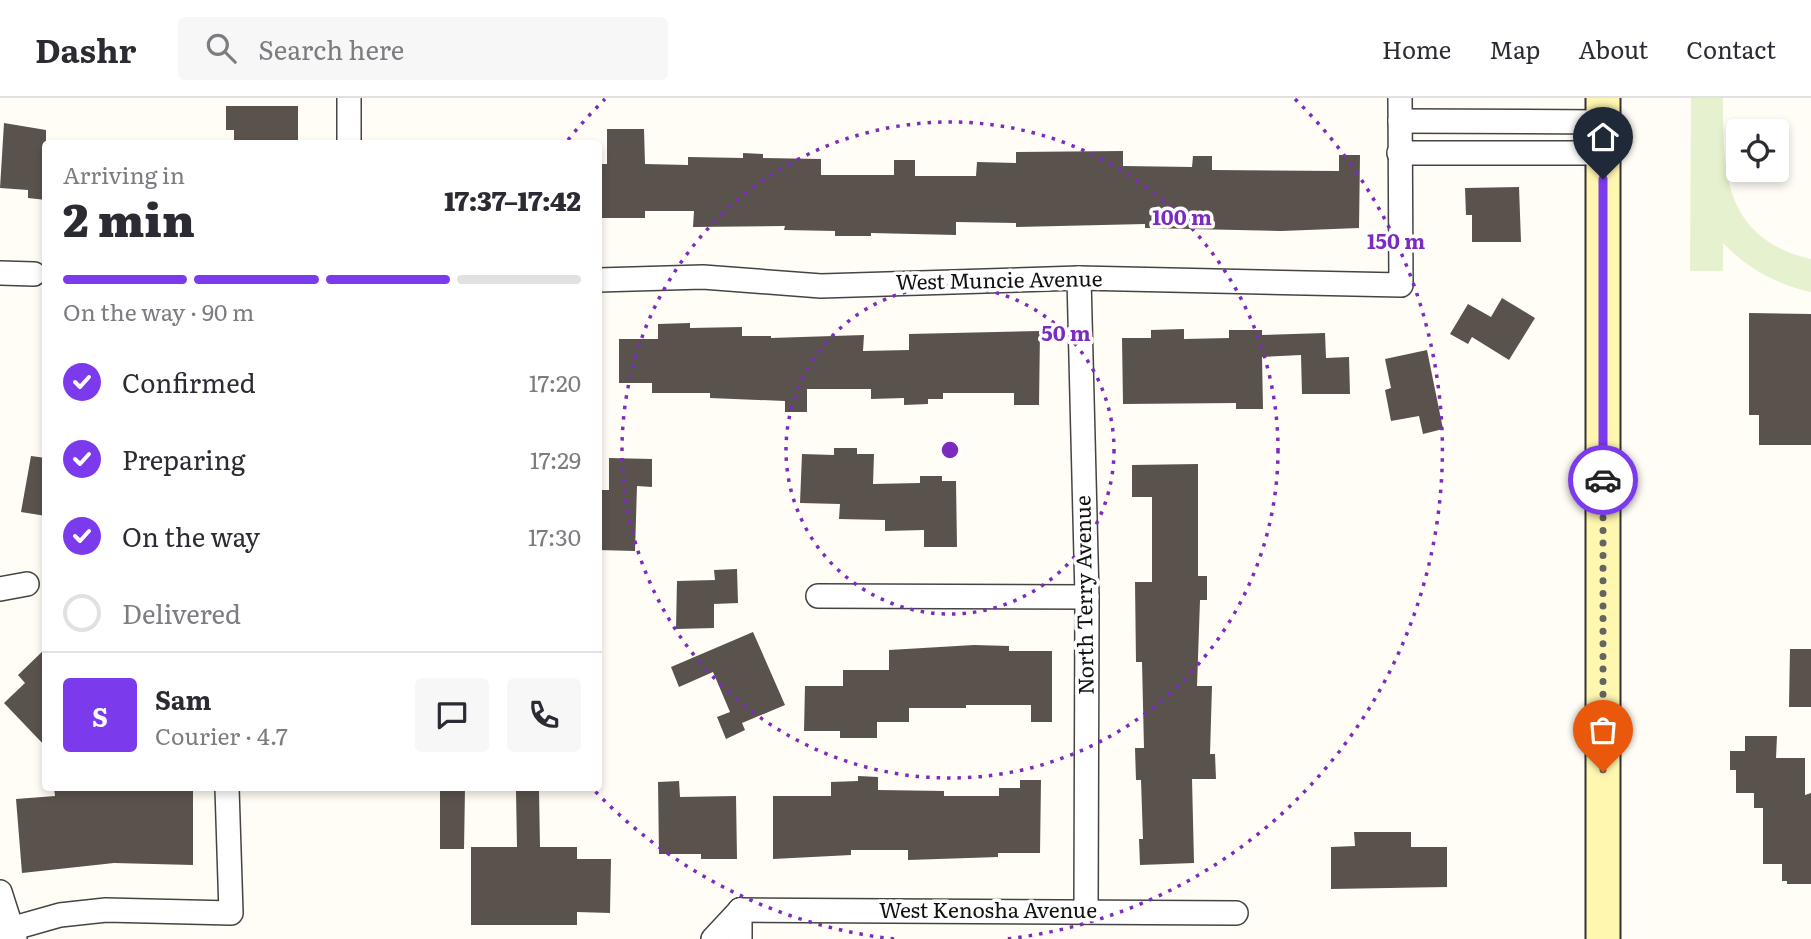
<!DOCTYPE html>
<html lang="en">
<head>
<meta charset="utf-8">
<style>
	:root { --surface:#fff; --page:#f7f7f7; --text:#2b2b33; --muted:#7c7c81; --line:#e1e1e2; --accent:#7c3aed }
	body { margin:0; font-family:Literata,serif; background:var(--page); color:var(--text); height:100vh; display:flex; flex-direction:column; font-size:26px; white-space:nowrap }
	* { box-sizing:border-box; margin:0 }
	p { font-size:23px; color:var(--muted) }
	.icon { flex:none; width:38px; height:38px; fill:none; stroke:currentColor; stroke-width:2; stroke-linecap:round; stroke-linejoin:round }
	.map { position:relative; flex:1; overflow:hidden }
	.drawer { position:absolute; left:42px; top:42px; width:560px; height:651px; display:flex; flex-direction:column; background:var(--surface); border-radius:7px; box-shadow:0 4px 10px #0003 }
	.drawer>* { flex:none }
	.fabs { position:absolute; left:1726px; top:21px; display:grid; gap:14px }
	.fabs a { display:grid; place-items:center; width:63px; height:63px; border-radius:7px; background:var(--surface); box-shadow:0 4px 10px #0003; font-size:35px }
	.pin { position:absolute; display:grid; place-items:center; width:60px; height:60px; color:#fff; margin:-72px -30px; border-radius:50% 50% 50% 0; rotate:-45deg; box-shadow:0 0 7px #0007 }
	.pin .icon { rotate:45deg }
	.courier { position:absolute; display:grid; place-items:center; width:70px; height:70px; margin:-35px; border:5px solid #7c3aed; border-radius:50%; background:#fff; color:#222; box-shadow:0 2px 9px #0007 }
	.overview em { font-style:normal; font-weight:800 }
	.overview div { display:flex; flex-direction:column-reverse }
	.overview { display:flex; align-items:center; justify-content:space-between; height:119px; padding:0 21px }
	h1 { font-size:46px; font-weight:800; line-height:52px }
	.bar { display:grid; grid-template-columns:repeat(4,1fr); gap:10px 7px; align-content:center; height:84px; padding:0 21px }
	.bar i { height:9px; border-radius:5px; background:var(--line) }
	.bar .selected { background:var(--accent) }
	.bar p { grid-column:span 4 }
	.line { display:flex; align-items:center; gap:18px; padding:0 21px; border-top:2px solid var(--line) }
	.line div { flex:1 }
	.round { display:grid; place-items:center; flex:none; width:74px; height:74px; border-radius:7px; background:var(--page) }
	ol { padding:0 21px; list-style:none }
	li { display:flex; align-items:center; gap:21px; height:77px }
	li p { margin-inline-start:auto }
	li .icon { padding:7px; border-radius:50%; background:var(--accent); color:#fff; stroke-width:4 }
	li:last-child { color:var(--muted) }
	li i { width:38px; height:38px; border:4px solid var(--line); border-radius:50% }
	header { display:flex; align-items:center; gap:42px; box-sizing:border-box; height:98px; padding:0 35px; background:var(--surface); border-bottom:2px solid var(--line) }
	header strong { font-size:33px }
	nav { display:flex; gap:38px; margin-inline-start:auto; font-size:24px }
	.search { width:490px; height:63px; background:var(--page); display:flex; align-items:center; gap:18px; box-sizing:border-box; padding:0 24px; border-radius:7px; color:var(--muted); font-size:26px }
	.map>svg:first-child { display:block }
</style>
</head>
<body>
<header>
<strong>Dashr</strong>
<div class="search"><svg class="icon" aria-label="search" viewBox="0 0 24 24"><circle cx="10" cy="10" r="6"/><path d="M15 15l6 6"/></svg>Search here</div>
<nav><a>Home</a><a>Map</a><a>About</a><a>Contact</a></nav>
</header>
<div class="map">
<svg width="1811" height="841" viewBox="0 0 1811 841">
	<rect width="100%" height="100%" fill="#fffdf5"/>
	<path fill="#e6f2cf" d="M1691,0H1723C1723,74 1723,140 1811,161V194C1776,186 1748,171 1723,145V173H1690Z"/>
	<g fill="#5a524d">
		<path d="M226,8H298V46H234V32H226Z"/>
		<path d="M4,25L46,32V102L28,100V92L0,90Z"/>
		<path d="M607,31H644L645,66L688,67V59L743,60V55L763,56V60L821,61V77H894V62H915V78H976L977,64L1016,65V54L1123,53V68L1192,69L1193,58H1212V72L1339,73V57H1360L1359,130L1281,133L1145,130V126L1016,129V125L956,124V137L871,135V138H835V133L784,132L785,128L693,129L694,113H645V120H598V66H607Z"/>
		<path d="M1519,89L1521,144H1472V117H1466L1465,90Z"/>
		<path d="M1502,200L1535,220L1509,262L1472,239L1468,246L1450,236L1468,206L1491,219Z"/>
		<path d="M1749,215L1811,216V347H1759V317H1749Z"/>
		<path d="M690,225V230L742,229V238H771V240L864,237L863,253L909,252V236L1040,233L1039,307H1014V295H943V301H928V306L904,307V300L871,301V291H807V314H785V303L710,300V295H652V285H619V241H658V226Z"/>
		<path d="M1184,231V241L1229,240V232H1262V237L1325,235L1326,260L1349,259L1350,296H1302L1301,257L1262,259L1263,311H1236V305L1123,306L1122,240H1151V232Z"/>
		<path d="M1427,252L1443,331L1423,336L1419,318L1391,323L1385,292L1391,290L1385,261Z"/>
		<path d="M834,350H857V356H874L873,386L920,385V378H942V383H956L957,449H924V432L885,433V422L839,421L840,406L800,405L802,356L834,357Z"/>
		<path d="M31,358L46,360V418L21,414Z"/>
		<path d="M609,360L652,361V389L637,388L635,453L598,452V392H609Z"/>
		<path d="M1198,366V478H1207V502H1200L1197,588H1212L1210,656H1215L1216,681H1192L1194,765L1140,767L1139,741H1143L1141,682H1136L1135,650H1144L1142,564H1136L1135,484H1152V399H1132V367Z"/>
		<path d="M737,471L738,505L714,506V530L676,531L677,483L715,482L714,472Z"/>
		<path d="M753,534L785,607L742,625L745,632L726,641L717,619L730,614L713,574L679,589L671,569Z"/>
		<path d="M974,547L1009,548V553H1052V624H1031V607H966V610H909V624H877V640H840V633H804L805,588H843V572H889V552Z"/>
		<path d="M46,550V649L4,605L25,585L18,577Z"/>
		<path d="M1790,551H1811V609H1789Z"/>
		<path d="M1745,638H1777L1776,660H1805V697L1811,695V786H1787V783H1782V766H1763V710H1754V695H1736V672H1730V653H1745Z"/>
		<path d="M858,678L878,679V692L944,693V698H999V690H1020V682H1041L1040,755H998V759L908,762V752H851V757L773,761V698H831V684L858,683Z"/>
		<path d="M679,683L680,699L736,698L737,761H701V756H659L658,684Z"/>
		<path d="M54,690H151V693H193V767L114,765L22,775L16,701L55,698Z"/>
		<path d="M440,690H465L464,751H440Z"/>
		<path d="M539,692L540,749H577V761H611L610,815L577,814V827H471V749H517L516,693Z"/>
		<path d="M1354,734H1411V749H1447V789L1331,791V749L1355,748Z"/>
	</g>
	<g fill="none" stroke-linecap="round" stroke-linejoin="round">
		<defs>
			<g id="street">
				<path d="M1400,23L1603,24"/>
				<path d="M349,46V0"/>
				<path d="M1399,55H1603"/>
				<path d="M0,175L34,176"/>
				<path d="M1079,180L1087,499L1086,814"/>
				<path d="M598,182L703,179L821,188L1079,180L1401,187L1400,0"/>
				<path d="M0,491L27,486"/>
				<path d="M818,498L1087,499"/>
				<path d="M0,794L15,841"/>
				<path d="M740,812L1236,815"/>
				<path d="M0,834L60,817L106,812L231,815L227,690"/>
				<path d="M713,841L740,812"/>
				<path d="M740,841V812"/>
			</g>
			<path id="secondary" d="M1603,841V0"/>
		</defs>
		<use href="#street" stroke="#444" stroke-width="26"/>
		<use href="#secondary" stroke="#333" stroke-width="37"/>
		<use href="#street" stroke="#fff" stroke-width="23"/>
		<use href="#secondary" stroke="#fff6b0" stroke-width="33"/>
	</g>
	<g fill="none" stroke-linecap="round" stroke-linejoin="round">
		<path stroke="#646461" stroke-width="7" stroke-dasharray="0 12.6" d="M1603,382V674"/>
		<path stroke="#7c3aed" stroke-width="9" d="M1603,382V81"/>
	</g>
	<g fill="none" stroke="#7b2cbf" stroke-width="3.5" stroke-dasharray="3.5 7">
		<circle cx="950" cy="352" r="164"/>
		<circle cx="950" cy="352" r="328"/>
		<path d="M894 841A492 492 0 0 1 593 691M568 42A492 492 0 0 1 605 1M1295 1A492 492 0 0 1 1006 841"/>
	</g>
	<g text-anchor="middle" stroke-width="7" stroke-linejoin="round" paint-order="stroke">
		<g font-size="21" fill="#111" stroke="#fff">
			<text transform="translate(999 183) rotate(-1)" y="7">West Muncie Avenue</text>
			<text transform="translate(1085 497) rotate(-91)" y="7">North Terry Avenue</text>
			<text x="988" y="820">West Kenosha Avenue</text>
		</g>
	</g>
	<circle cx="950" cy="352" r="10" fill="#7b2cbf" stroke="#fff" stroke-width="3.5"/>
	<g font-size="21" text-anchor="middle" font-weight="bold" fill="#7b2cbf" stroke="#fff" stroke-width="7" stroke-linejoin="round" paint-order="stroke">
		<text x="1182" y="127">100 m</text>
		<text x="1396" y="151">150 m</text>
		<text x="1066" y="243">50 m</text>
	</g>
</svg>
<div class="fabs">
<a><svg class="icon" aria-label="locate" viewBox="0 0 24 24"><circle cx="12" cy="12" r="6"/><path d="M12 2v4M12 18v4M2 12h4M18 12h4"/></svg></a>
</div>
<div class="pin" style="left:1603px;top:674px;background:#ea580c"><svg class="icon" aria-label="bag" viewBox="0 0 24 24"><path d="M5 8h14l-1 12H6zM9 8a3 3 0 0 1 6 0"/></svg></div>
<div class="pin" style="left:1603px;top:81px;background:#1f2937"><svg class="icon" aria-label="home" viewBox="0 0 24 24"><path d="M3 11l9-7 9 7M6 9v11h12V9"/></svg></div>
<div class="courier" style="left:1603px;top:382px"><svg class="icon" aria-label="car" viewBox="0 0 24 24"><path d="M5 17H2v-5l4-1 3-4h7l3 4 3 1v5h-3M9 17h6M6 11h13"/><circle cx="7" cy="17" r="2"/><circle cx="17" cy="17" r="2"/></svg></div>
<section class="drawer">
<div class="overview"><div><h1>2 min</h1><p>Arriving in</p></div><em>17:37–17:42</em></div>
<div class="bar"><i class="selected"></i><i class="selected"></i><i class="selected"></i><i></i><p>On the way · 90 m</p></div>
<ol>
<li><svg class="icon" aria-label="check" viewBox="0 0 24 24"><path d="M5 12l5 5 9-10"/></svg>Confirmed<p>17:20</p></li>
<li><svg class="icon" aria-label="check" viewBox="0 0 24 24"><path d="M5 12l5 5 9-10"/></svg>Preparing<p>17:29</p></li>
<li><svg class="icon" aria-label="check" viewBox="0 0 24 24"><path d="M5 12l5 5 9-10"/></svg>On the way<p>17:30</p></li>
<li><i></i>Delivered</li>
</ol>
<div class="line" style="height:126px"><b class="round" style="background:var(--accent);color:#fff">S</b><div><b>Sam</b><p>Courier · 4.7</p></div><a class="round"><svg class="icon" aria-label="chat" viewBox="0 0 24 24"><path d="M4 5h16v11H9l-5 4z"/></svg></a><a class="round"><svg class="icon" aria-label="phone" viewBox="0 0 24 24"><path d="M5 4h4l2 5-3 2q2 4 5 5l2-3 5 2v4C11 20 4 13 5 4z"/></svg></a></div>
</section>
</div>
</body>
</html>
